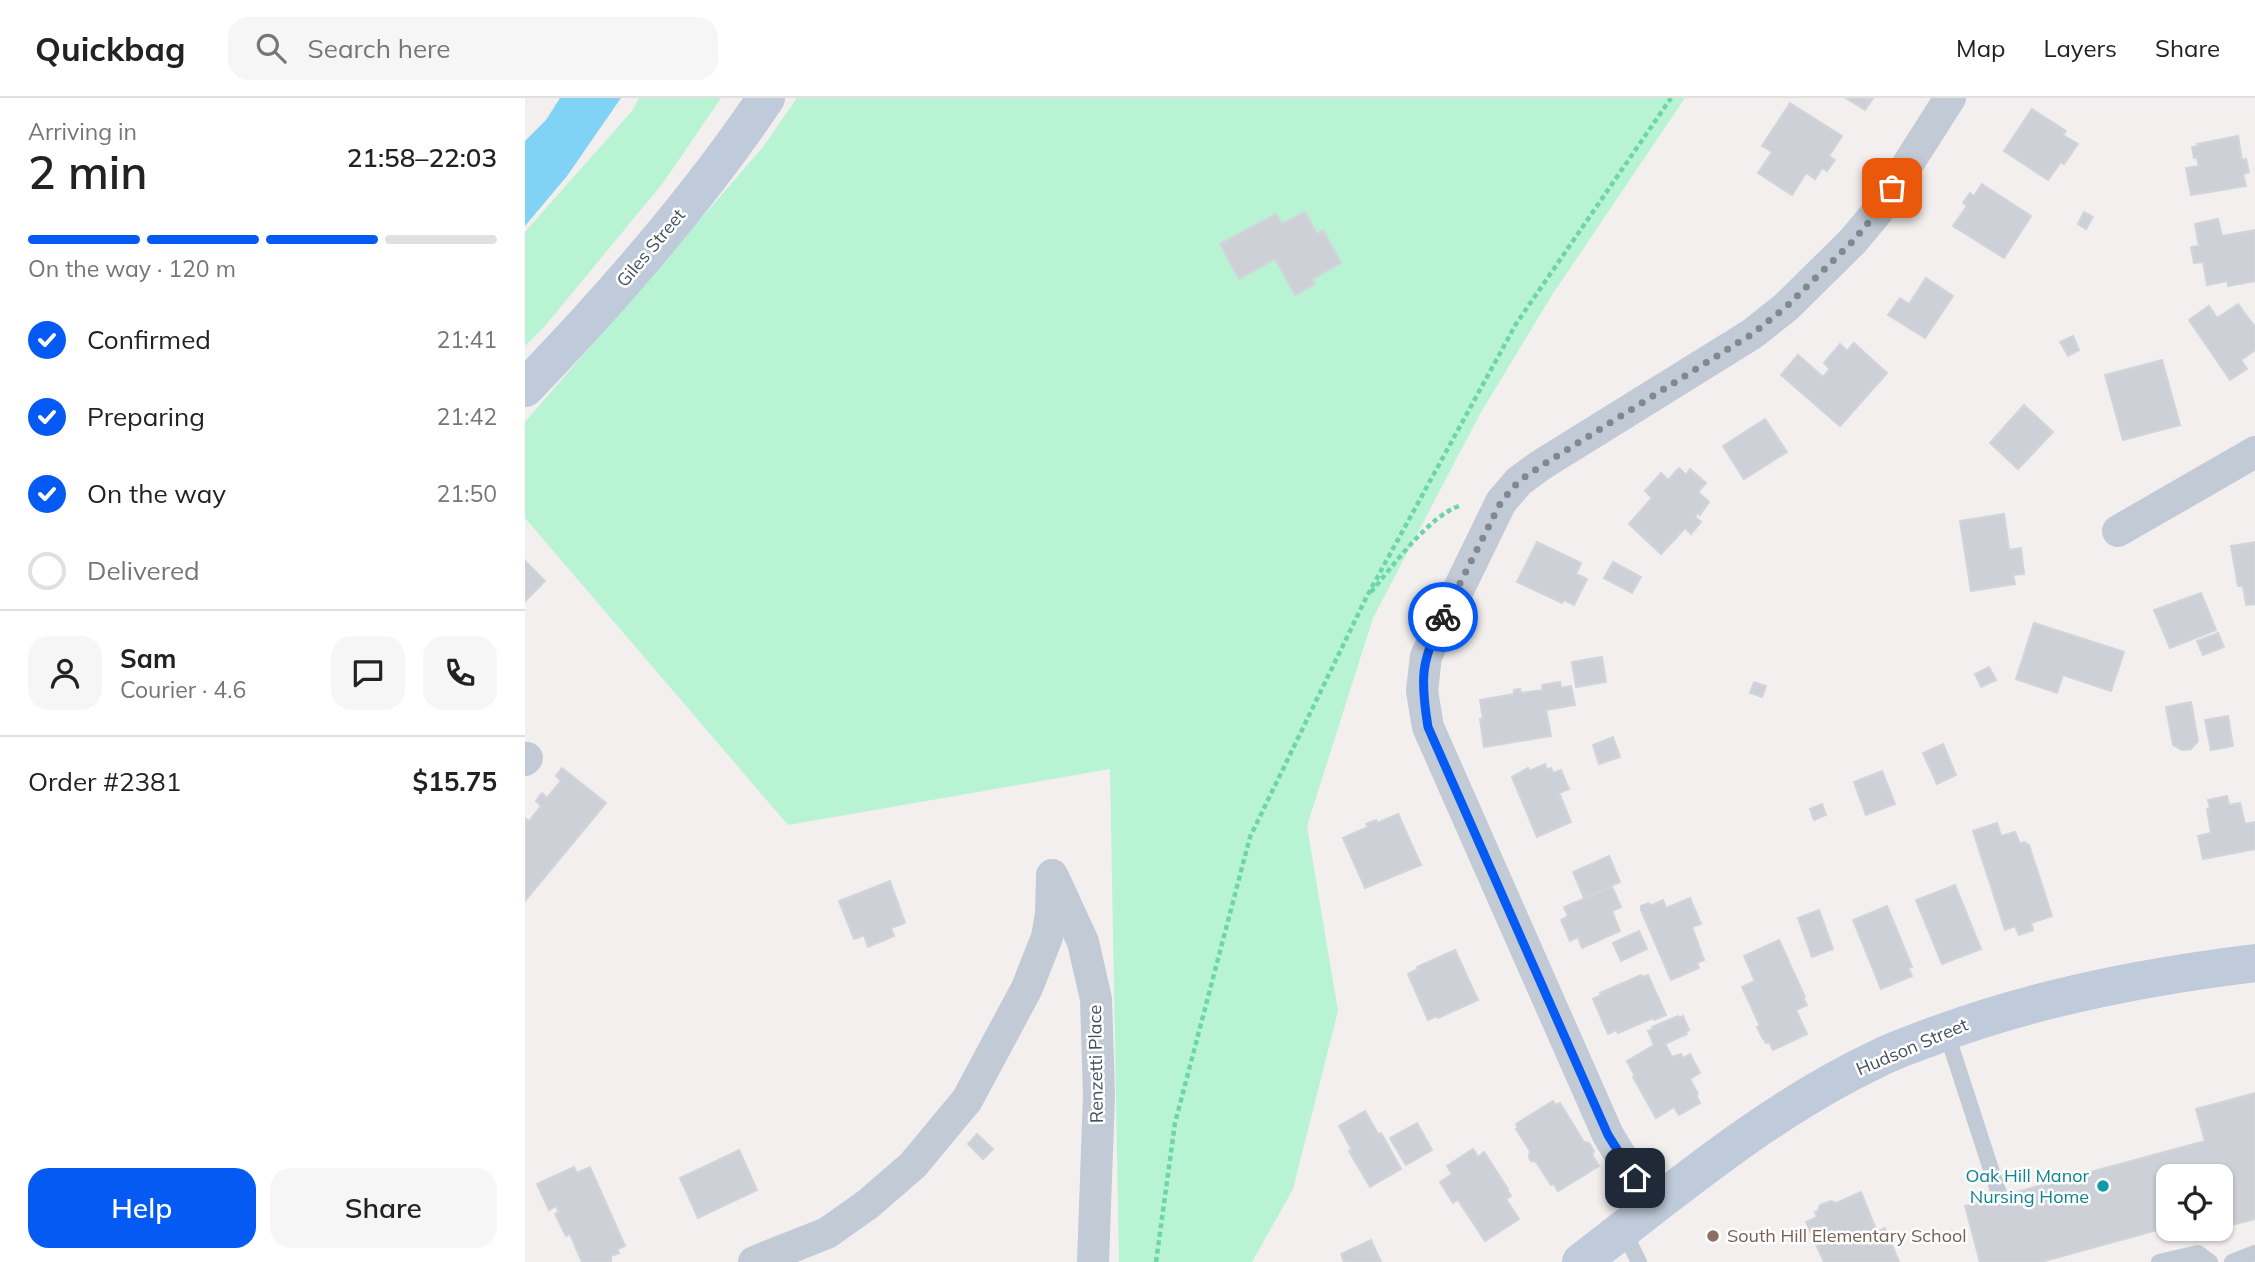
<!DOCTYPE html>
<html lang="en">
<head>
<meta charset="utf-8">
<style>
	:root { --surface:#fff; --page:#f6f6f6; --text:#222; --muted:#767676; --line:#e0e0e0; --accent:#065af4 }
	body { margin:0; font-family:Mulish,sans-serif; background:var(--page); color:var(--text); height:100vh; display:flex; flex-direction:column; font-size:26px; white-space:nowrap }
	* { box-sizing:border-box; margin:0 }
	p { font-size:23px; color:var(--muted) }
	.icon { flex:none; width:38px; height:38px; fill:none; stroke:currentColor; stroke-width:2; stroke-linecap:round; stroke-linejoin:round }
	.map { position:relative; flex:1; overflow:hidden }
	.drawer { display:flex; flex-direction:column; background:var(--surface); width:525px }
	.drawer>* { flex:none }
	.buttons { position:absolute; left:1631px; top:1066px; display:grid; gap:14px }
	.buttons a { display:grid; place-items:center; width:77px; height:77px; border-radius:14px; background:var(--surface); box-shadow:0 2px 5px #0004; font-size:35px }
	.pin { position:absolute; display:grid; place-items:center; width:60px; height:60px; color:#fff; margin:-30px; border-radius:14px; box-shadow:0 4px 10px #0006 }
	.courier { position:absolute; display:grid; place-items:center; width:70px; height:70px; margin:-35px; border:5px solid #065af4; border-radius:50%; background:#fff; color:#222; box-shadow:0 2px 9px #0007 }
	.summary em { font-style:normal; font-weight:600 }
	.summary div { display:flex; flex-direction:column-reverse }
	.summary { display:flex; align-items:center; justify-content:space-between; height:119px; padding:0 28px }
	h1 { font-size:46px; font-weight:600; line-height:52px }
	.bar { display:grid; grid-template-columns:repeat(4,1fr); gap:10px 7px; align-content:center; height:84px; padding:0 28px }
	.bar i { height:9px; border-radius:5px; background:var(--line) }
	.bar .on { background:var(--accent) }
	.bar p { grid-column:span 4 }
	.line { display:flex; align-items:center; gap:18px; padding:0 28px; border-top:2px solid var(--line) }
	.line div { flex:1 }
	.round { display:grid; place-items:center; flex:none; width:74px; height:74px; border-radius:21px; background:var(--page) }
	ol { padding:0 28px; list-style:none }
	li { display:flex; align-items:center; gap:21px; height:77px }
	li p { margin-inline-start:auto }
	li .icon { padding:7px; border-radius:50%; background:var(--accent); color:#fff; stroke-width:4 }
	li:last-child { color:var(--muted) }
	li i { width:38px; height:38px; border:4px solid var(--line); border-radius:50% }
	.action { display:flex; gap:14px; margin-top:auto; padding:14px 28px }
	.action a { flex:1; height:80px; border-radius:21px; background:var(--accent); color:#fff; font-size:28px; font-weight:600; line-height:80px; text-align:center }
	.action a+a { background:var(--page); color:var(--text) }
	header { display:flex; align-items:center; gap:42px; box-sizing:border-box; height:98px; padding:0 35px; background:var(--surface); border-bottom:2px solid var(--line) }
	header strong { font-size:33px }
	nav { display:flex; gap:38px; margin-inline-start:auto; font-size:24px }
	.search { width:490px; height:63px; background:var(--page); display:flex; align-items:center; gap:18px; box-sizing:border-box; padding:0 24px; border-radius:21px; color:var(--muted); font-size:26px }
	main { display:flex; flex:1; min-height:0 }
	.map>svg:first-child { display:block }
</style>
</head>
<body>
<header>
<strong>Quickbag</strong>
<div class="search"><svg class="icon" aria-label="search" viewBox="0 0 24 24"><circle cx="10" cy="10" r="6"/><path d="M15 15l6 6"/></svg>Search here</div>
<nav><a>Map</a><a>Layers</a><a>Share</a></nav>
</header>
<main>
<section class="drawer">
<div class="summary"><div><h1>2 min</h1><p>Arriving in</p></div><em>21:58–22:03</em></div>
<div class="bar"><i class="on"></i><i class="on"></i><i class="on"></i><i></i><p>On the way · 120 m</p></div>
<ol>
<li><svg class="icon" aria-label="check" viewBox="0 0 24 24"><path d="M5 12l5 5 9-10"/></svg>Confirmed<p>21:41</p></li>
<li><svg class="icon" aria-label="check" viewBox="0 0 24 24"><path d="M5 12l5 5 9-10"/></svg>Preparing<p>21:42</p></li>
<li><svg class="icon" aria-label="check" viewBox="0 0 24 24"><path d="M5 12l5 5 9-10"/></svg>On the way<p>21:50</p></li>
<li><i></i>Delivered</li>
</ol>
<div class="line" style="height:126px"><a class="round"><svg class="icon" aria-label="person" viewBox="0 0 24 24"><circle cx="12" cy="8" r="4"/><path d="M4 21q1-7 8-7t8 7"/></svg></a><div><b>Sam</b><p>Courier · 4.6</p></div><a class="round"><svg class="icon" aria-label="chat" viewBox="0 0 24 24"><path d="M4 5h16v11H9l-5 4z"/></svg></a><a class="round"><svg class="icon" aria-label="phone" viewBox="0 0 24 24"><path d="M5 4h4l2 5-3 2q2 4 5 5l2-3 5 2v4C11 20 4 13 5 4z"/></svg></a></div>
<div class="line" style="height:91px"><div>Order #2381</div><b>$15.75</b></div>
<div class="action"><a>Help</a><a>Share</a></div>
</section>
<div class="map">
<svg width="1730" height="1164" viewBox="0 0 1730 1164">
	<rect width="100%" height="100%" fill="#f2efee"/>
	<g fill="#b8f4d4">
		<path d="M114,0H196L138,85L19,229L0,248V134L107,13Z"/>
		<path d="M272,0H1160L1027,197L955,316L848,520L782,728L813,913L768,1091L727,1164H594L585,671L263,727L0,420V324L238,49Z"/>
	</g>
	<path fill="#81d3f5" d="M35,0H96L42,78L0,128V43L21,22Z"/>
	<g fill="#cdd0d7" stroke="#d2d4db" stroke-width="2">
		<path d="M1321,0H1348L1340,12Z"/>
		<path d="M1265,5L1317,38L1304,58L1310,62L1302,73L1297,70L1290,81L1281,75L1267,97L1233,75L1247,54L1237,48Z"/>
		<path d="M1507,11L1541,33L1538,37L1553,46L1539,66L1536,64L1523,82L1479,53Z"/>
		<path d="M1713,38L1717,62L1721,61L1724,74L1718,76L1721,88L1666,97L1661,70L1674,68L1672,59L1669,60L1667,49L1673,48L1672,46Z"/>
		<path d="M1457,86L1506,118L1479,160L1428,128L1442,108L1438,105L1445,95L1449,98Z"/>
		<path d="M780,114L792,136L798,132L816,165L787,181L790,186L770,197L750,161L714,181L695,146L751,116L757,126Z"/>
		<path d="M1559,114L1568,119L1561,131L1553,126Z"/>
		<path d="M1693,121L1697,138L1730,132V183L1703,188V183L1682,187L1678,164L1669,165L1666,149L1674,148L1670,126Z"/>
		<path d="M1401,180L1428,198L1400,240L1363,217L1375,200L1384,206Z"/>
		<path d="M1713,206L1730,229V252L1716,262L1722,271L1705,282L1664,222L1684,208L1692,220Z"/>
		<path d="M1548,238L1554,252L1543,258L1535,244Z"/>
		<path d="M1329,245L1362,275L1315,328L1256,277L1273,257L1298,279L1305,271L1299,265L1315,246L1322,253Z"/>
		<path d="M1637,262L1655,327L1598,342L1580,277Z"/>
		<path d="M1499,307L1528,334L1493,371L1465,345Z"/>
		<path d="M1240,321L1262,354L1219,381L1198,348Z"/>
		<path d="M1154,370L1161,377L1165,371L1181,385L1173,394L1184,404L1175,417L1173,415L1170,419L1176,424L1166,436L1160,430L1136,456L1104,426L1127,400L1120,393L1136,375L1143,382Z"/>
		<path d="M1479,416L1484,452L1496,450L1499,476L1488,477L1490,486L1446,493L1435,423Z"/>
		<path d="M1012,444L1056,465L1051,476L1062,481L1049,507L1039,502L1037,505L992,484Z"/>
		<path d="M1730,444V506L1721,507L1718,488H1713L1706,448Z"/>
		<path d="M0,463L20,483L0,503Z"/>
		<path d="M1088,464L1116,479L1107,495L1079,480Z"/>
		<path d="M1676,495L1691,532L1645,550L1629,512Z"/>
		<path d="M1509,525L1599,554L1586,593L1538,577L1532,595L1491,581Z"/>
		<path d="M1693,535L1699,549L1678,557L1672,543Z"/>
		<path d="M1077,559L1081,584L1051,589L1047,564Z"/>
		<path d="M1464,569L1471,582L1456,589L1450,576Z"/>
		<path d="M1035,584L1036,590L1046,588L1050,607L1021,612L1026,638L959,649L955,621H958L955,602L989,596V592L995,591L996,595L1018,592L1017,587Z"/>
		<path d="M1229,584L1241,588L1237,599L1225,595Z"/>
		<path d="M1666,604L1673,643L1666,651L1657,652L1648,647L1641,609Z"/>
		<path d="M1703,618L1708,648L1686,652L1680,622Z"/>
		<path d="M1088,639L1095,659L1074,666L1068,647Z"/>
		<path d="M1418,646L1431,677L1412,686L1398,655Z"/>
		<path d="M1020,666L1022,672L1026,670L1028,675L1036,672L1044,691L1034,695L1046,724L1012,739L987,679L1003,670L1004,673Z"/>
		<path d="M37,670L81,705L0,803V720L4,723L16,708L11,703L17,695L22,700L36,683L31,678Z"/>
		<path d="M1357,673L1370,706L1341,717L1329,684Z"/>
		<path d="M1702,698L1704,707L1715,705L1720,726L1730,724V751L1678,761L1673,738L1686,735L1682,711L1685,710L1683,702Z"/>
		<path d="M1297,706L1301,717L1289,722L1285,711Z"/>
		<path d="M873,716L896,767L840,790L818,740L843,729L841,726L851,722L852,725Z"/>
		<path d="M1472,725L1476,738L1490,734L1495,746L1499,744L1504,747L1527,818L1506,825L1508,832L1494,837L1490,828L1480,832L1448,733Z"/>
		<path d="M1084,758L1095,784L1059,800L1048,774Z"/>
		<path d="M365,783L380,825L366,830L369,838L343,849L339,837L329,841L314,803Z"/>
		<path d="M1430,787L1456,851L1417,866L1391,802Z"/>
		<path d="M1087,789L1096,809L1087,813L1095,833L1057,850L1053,839L1045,843L1036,822L1043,818L1039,809Z"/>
		<path d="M1165,800L1176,826L1167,829L1179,862L1172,865L1174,870L1146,882L1116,812V808L1124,805L1125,808L1138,802L1141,810Z"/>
		<path d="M1362,808L1387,869L1383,870L1387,878L1356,891L1328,822Z"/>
		<path d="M1294,812L1308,851L1287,859L1273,820Z"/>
		<path d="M1114,833L1122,851L1096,863L1088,845Z"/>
		<path d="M1254,842L1280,899L1278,900L1282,907L1271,912L1282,936L1248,952L1244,944L1241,945L1239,941H1238L1232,929L1235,928L1217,889L1230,883L1219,858Z"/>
		<path d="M930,852L953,902L913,920L912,918L903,922L883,876L893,871L892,869Z"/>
		<path d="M1116,877L1117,879L1123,877L1141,917L1129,922L1128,920L1093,935L1091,932L1083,936L1068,901L1076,897L1075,895Z"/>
		<path d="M1153,918L1154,920L1158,918L1164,932L1160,934L1162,936L1140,946L1147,959L1156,956L1159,960L1165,956L1175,975L1165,981L1173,996L1171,997L1175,1005L1154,1017L1149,1009L1131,1020L1108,979L1110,978L1102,963L1129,947L1123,933L1128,931L1127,929Z"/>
		<path d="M1730,995V1121L1702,1128L1698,1114L1696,1115V1078H1643V1129L1516,1164H1455L1440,1108L1680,1043L1671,1011Z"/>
		<path d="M1028,1003L1031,1007L1035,1005L1059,1044L1064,1045L1069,1053L1067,1057L1074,1068L1033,1093L1029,1086L1026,1087L1011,1064L1006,1063L1004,1059L1005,1053L991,1031L993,1030L991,1026Z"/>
		<path d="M840,1013L853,1036L856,1035L876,1071L845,1089L824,1053L827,1052L814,1028Z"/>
		<path d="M892,1025L907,1052L881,1067L865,1040Z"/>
		<path d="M452,1036L468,1051L458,1061L443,1046Z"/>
		<path d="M948,1051L953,1059L959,1054L983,1091L982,1092L986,1098L981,1101L994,1121L960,1143L933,1102L928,1105L915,1084L927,1076L922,1068Z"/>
		<path d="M214,1052L232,1092L173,1120L155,1080Z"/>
		<path d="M49,1069L52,1075L65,1069L100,1148L92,1151L94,1155L86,1158V1164H57L45,1136L41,1138L30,1116L34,1114L31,1108L24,1112L12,1086Z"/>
		<path d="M1336,1094L1352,1134L1360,1130L1374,1164H1299L1281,1124L1292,1119L1290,1114L1293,1113L1295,1107L1306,1103L1311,1105Z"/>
		<path d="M846,1142L856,1164H819L816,1156Z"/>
	</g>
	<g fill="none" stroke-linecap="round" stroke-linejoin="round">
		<g stroke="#6cd5aa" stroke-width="4.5" stroke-dasharray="5 3.5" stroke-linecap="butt">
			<path d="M846,494C868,468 905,416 937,407"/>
			<path d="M631,1164L650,1025L725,739L841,500L991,226L1146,0"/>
		</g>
		<g stroke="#c1cad5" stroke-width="16">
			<path d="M1421,933L1475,1099"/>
			<path d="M1098,1132L1114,1164"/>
			<path d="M1634,1164L1673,1155L1685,1164"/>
			<path d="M1707,1164L1730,1155"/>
		</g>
		<g stroke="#c1cad5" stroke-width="32">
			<path d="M1593,433L1730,354"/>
			<path d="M0,662L2,660"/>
			<path d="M529,781L558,844L571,901L574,997L568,1164"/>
			<path d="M1127,1110L1083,1037L903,629L897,593L901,558L976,404L994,383L1016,367L1227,236L1261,209L1328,143L1353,113L1425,0"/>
			<path d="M229,1164L302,1135L343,1106L388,1067L442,1002L502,890L522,839L526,816L527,777"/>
		</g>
		<g stroke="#bfcada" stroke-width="38">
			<path d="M0,290C87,200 171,104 241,0"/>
			<path d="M1056,1164C1150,1092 1244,1012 1352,961C1371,951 1391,945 1411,937C1513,899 1622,878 1730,865"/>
		</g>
	</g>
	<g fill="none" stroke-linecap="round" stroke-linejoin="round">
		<path stroke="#828890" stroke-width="7" stroke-dasharray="0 12.6" d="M918,519L976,404L994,383L1016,368L1227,236L1261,209L1328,143L1353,113L1367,90"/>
		<path stroke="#065af4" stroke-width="9" d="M918,519C896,563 895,580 903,629L1083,1037L1110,1080"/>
	</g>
	<circle fill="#0f9aa8" stroke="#fff" stroke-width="2.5" cx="1578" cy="1088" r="7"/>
	<circle fill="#8d6e63" stroke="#fff" stroke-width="2.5" cx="1188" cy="1138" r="7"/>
	<g text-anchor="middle" stroke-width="5" stroke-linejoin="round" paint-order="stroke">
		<g font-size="18" fill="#45505e" stroke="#fff">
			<text transform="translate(126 150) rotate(-50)" y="6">Giles Street</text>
			<text transform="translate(1387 949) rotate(-23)" y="6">Hudson Street</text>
			<text transform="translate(571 966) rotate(-91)" y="6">Renzetti Place</text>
		</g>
		<g font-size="18" fill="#0d838f" stroke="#fff" text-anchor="end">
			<text x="1564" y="1084">Oak Hill Manor<tspan x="1564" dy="21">Nursing Home</tspan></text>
		</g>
		<g font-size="18" fill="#785e54" stroke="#fff" text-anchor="start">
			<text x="1202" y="1144">South Hill Elementary School</text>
		</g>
	</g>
</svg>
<div class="buttons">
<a><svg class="icon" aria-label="locate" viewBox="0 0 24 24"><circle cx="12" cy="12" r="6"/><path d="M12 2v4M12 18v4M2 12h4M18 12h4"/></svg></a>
</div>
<div class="pin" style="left:1367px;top:90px;background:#ea580c"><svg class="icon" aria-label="bag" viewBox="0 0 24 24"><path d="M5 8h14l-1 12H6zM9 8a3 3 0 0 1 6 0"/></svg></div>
<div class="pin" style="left:1110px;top:1080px;background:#1f2937"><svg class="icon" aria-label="home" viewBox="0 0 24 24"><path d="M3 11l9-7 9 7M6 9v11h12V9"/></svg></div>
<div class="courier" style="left:918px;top:519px"><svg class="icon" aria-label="bike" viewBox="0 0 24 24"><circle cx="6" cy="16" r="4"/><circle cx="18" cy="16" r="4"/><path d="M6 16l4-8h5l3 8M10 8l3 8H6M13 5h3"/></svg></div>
</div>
</main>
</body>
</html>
